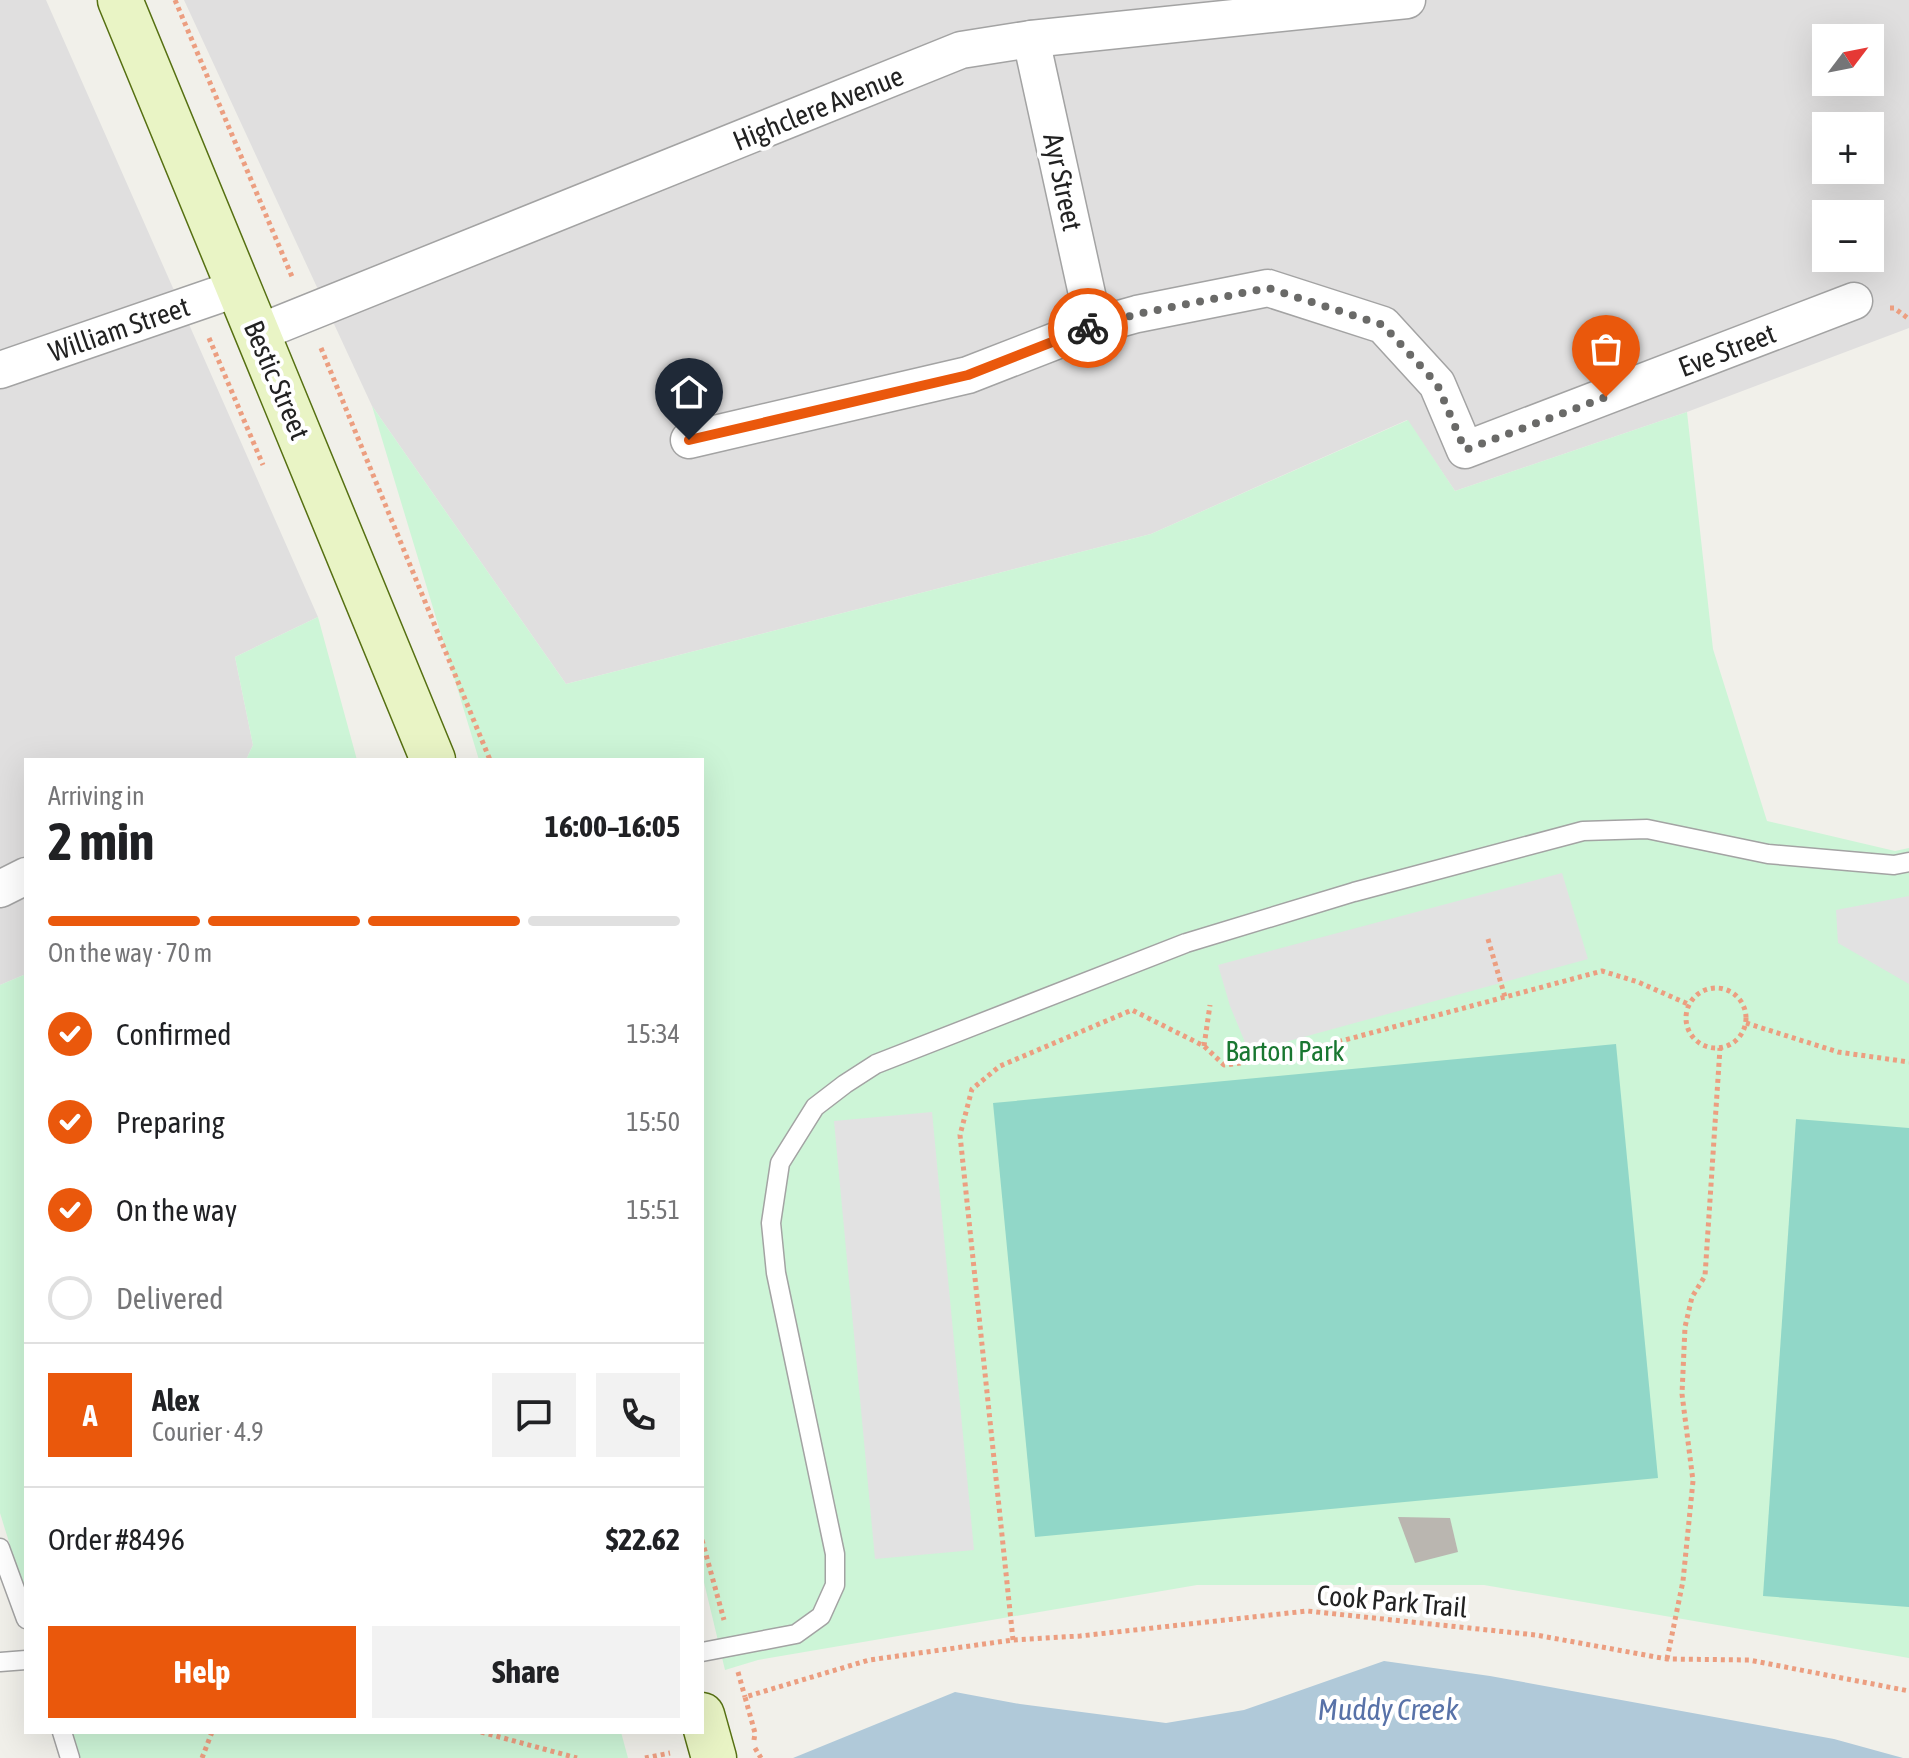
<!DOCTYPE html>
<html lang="en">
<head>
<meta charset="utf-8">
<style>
	:root { --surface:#fff; --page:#f2f2f2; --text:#202124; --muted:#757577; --line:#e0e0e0; --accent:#ea580c }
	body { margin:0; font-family:"Asap Condensed",sans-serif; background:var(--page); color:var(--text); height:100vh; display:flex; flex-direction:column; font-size:30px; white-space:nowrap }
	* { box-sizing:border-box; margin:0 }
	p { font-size:26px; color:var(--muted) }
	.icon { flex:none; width:44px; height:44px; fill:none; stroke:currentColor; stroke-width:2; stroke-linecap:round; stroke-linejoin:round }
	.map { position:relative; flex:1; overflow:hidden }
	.details { position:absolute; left:24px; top:758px; width:680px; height:976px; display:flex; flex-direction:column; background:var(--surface); border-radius:0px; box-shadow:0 8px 32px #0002 }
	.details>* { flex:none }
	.needle { width:52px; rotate:58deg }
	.buttons { position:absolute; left:1812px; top:24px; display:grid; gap:16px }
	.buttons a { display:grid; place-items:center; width:72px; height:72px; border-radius:0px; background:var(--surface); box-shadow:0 8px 32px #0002; font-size:40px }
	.pin { position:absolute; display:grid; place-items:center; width:68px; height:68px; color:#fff; margin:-82px -34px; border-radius:50% 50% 50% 0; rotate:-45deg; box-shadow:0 0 8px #0007 }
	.pin .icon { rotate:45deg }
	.courier { position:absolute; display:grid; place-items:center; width:80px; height:80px; margin:-40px; border:6px solid #ea580c; border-radius:50%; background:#fff; color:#222; box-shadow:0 2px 10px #0007 }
	.head em { font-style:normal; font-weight:700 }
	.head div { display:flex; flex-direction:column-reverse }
	.head { display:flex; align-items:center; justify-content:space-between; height:136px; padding:0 24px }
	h1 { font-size:52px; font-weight:700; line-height:60px }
	.bar { display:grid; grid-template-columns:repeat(4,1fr); gap:12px 8px; align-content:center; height:96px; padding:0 24px }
	.bar i { height:10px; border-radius:6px; background:var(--line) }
	.bar .selected { background:var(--accent) }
	.bar p { grid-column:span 4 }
	.line { display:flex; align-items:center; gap:20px; padding:0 24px; border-top:2px solid var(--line) }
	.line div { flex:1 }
	.round { display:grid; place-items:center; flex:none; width:84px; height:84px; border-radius:0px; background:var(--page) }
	ol { padding:0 24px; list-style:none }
	li { display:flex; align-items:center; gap:24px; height:88px }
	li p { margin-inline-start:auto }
	li .icon { padding:8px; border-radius:50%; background:var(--accent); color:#fff; stroke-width:4 }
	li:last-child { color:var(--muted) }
	li i { width:44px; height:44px; border:4px solid var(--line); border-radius:50% }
	.cta { display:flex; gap:16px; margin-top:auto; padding:16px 24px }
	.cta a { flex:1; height:92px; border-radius:0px; background:var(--accent); color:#fff; font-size:32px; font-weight:700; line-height:92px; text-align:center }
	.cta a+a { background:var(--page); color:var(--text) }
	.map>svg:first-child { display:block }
</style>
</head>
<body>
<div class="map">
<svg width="1909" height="1758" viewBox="0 0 1909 1758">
	<rect width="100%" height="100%" fill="#f1f0ea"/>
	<g fill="#e0dfdf" fill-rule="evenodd">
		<path d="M0,0H46L318,617L235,657L253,745L246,760H26V974L0,985Z"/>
		<path d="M184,0H1909V328L1687,412L1455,491L1407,420L1151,534L566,684L372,406ZM1826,38H1870V82H1826ZM1826,126H1870V170H1826ZM1826,214H1870V258H1826Z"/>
	</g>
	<g fill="#cdf5d7">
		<path d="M372,406L566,684L1151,534L1408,420L1455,491L1687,412L1713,649L1767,821L1895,851L1909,848V1658L1484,1585H1197L758,1660L725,1670L702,1574V760H479Z"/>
		<path d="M318,617L357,760H246L253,745L235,657Z"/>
		<path d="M26,974V1597L0,1513V985Z"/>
		<path d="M68,1732H621L628,1758H76Z"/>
	</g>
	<g fill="#91d7c8">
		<path d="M1616,1044L1658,1478L1035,1537L993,1103Z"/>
		<path d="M1796,1119L1909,1128V1607L1763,1596Z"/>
	</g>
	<g fill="#e2e2e2">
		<path d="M1562,873L1588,959L1249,1052L1230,1006L1218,965Z"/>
		<path d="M1909,896V984L1838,943L1836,910Z"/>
		<path d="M932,1112L974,1550L875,1559L834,1121Z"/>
	</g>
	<path fill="#b0c9d9" d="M1384,1661L1490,1676L1834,1739L1903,1758H793L955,1692L1020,1704L1166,1723L1244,1710Z"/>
	<path fill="#bab6b0" d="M1398,1517L1450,1518L1458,1552L1415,1563Z"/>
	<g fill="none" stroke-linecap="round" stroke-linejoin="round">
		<defs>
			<g id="lane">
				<path d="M0,1548L26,1619"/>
				<path d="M702,1652L796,1634L821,1616L835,1585V1554L776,1273L771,1223L780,1163L815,1107L845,1084L876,1064L1186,943L1354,892L1583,831L1647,829L1768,854L1894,865L1909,862"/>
				<path d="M0,1662L26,1660"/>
				<path d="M62,1732L70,1758"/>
			</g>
			<g id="street">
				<path d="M1031,39L1094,326"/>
				<path d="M258,333L961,50L1031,39L1407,0"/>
				<path d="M0,370L238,288"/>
				<path d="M689,440L968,375L1094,326L1137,314L1268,288L1383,325L1437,384L1465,450L1854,301"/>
				<path d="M0,889L26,876"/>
			</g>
			<g id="secondary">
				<path d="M120,0L433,760"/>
				<path d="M702,1715L714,1758"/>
			</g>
		</defs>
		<use href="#lane" stroke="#a3a3a3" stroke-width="21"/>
		<use href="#street" stroke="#a3a3a3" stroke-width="39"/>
		<use href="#secondary" stroke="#567012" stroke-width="47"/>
		<g stroke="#ec9e80" stroke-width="5" stroke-dasharray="4 4" stroke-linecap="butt">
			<path d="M175,0L293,279"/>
			<path d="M1890,308H1894L1909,319"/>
			<path d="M209,338L263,465"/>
			<path d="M321,348L490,760"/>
			<path d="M1488,939L1505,997"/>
			<circle cx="1716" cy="1018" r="30"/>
			<path d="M1746,1023L1838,1052L1909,1062"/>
			<path d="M1204,1046L1210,1005"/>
			<path d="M702,1540L724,1620"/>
			<path d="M1013,1640L960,1135L972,1089L1000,1066L1132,1010L1204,1046L1224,1065L1274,1059L1602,971L1638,982L1688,1004"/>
			<path d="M1667,1659L1683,1581L1693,1481L1682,1394L1685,1327L1692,1297L1705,1276L1720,1048"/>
			<path d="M738,1672L745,1697"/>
			<path d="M481,1732L577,1758"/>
			<path d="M754,1740L755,1733L745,1697L869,1660L1013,1640L1080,1636L1307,1611L1536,1635L1667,1659L1749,1660L1909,1691"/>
			<path d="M755,1748L761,1758"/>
			<path d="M202,1758L212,1732"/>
			<path d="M645,1758L670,1753"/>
		</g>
		<use href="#lane" stroke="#fff" stroke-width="18"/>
		<use href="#street" stroke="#fff" stroke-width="36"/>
		<use href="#secondary" stroke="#e9f4c5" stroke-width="44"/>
	</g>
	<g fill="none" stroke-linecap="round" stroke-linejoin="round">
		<path stroke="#6a6a68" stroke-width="8" stroke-dasharray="0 14.4" d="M1088,328L1137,314L1268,288L1383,325L1437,384L1465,450L1606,397"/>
		<path stroke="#ea580c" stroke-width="10" d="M689,440L968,375L1088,328"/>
	</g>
	<g text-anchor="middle" stroke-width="8" stroke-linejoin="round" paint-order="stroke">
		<g font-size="28" fill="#222" stroke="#fff">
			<text transform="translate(818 108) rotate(-22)" y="10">Highclere Avenue</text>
			<text transform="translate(1063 182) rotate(78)" y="10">Ayr Street</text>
			<text transform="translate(119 329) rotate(-19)" y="10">William Street</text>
			<text transform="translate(1727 350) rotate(-21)" y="10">Eve Street</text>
			<text transform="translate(277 380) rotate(67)" y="10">Bestic Street</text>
			<text transform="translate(1392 1601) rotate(5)" y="10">Cook Park Trail</text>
		</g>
		<g font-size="28" fill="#197731" stroke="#fff">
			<text x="1285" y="1061">Barton Park</text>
		</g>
		<g font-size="30" font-style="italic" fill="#5872a8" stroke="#fff">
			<text x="1388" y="1720">Muddy Creek</text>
		</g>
	</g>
</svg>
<div class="buttons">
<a><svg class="needle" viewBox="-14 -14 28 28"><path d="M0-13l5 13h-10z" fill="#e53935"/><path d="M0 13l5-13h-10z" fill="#757577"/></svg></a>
<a>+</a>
<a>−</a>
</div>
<div class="pin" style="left:1606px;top:397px;background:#ea580c"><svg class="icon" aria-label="bag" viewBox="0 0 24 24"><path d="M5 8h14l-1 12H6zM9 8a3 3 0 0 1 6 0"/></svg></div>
<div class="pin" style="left:689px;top:440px;background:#1f2937"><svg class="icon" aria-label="home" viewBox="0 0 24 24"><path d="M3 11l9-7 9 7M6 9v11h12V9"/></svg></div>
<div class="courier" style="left:1088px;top:328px"><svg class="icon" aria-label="bike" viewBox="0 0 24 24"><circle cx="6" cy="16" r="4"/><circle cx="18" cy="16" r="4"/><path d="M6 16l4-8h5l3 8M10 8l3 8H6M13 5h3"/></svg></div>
<section class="details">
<div class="head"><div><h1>2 min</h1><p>Arriving in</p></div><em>16:00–16:05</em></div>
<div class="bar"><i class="selected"></i><i class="selected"></i><i class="selected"></i><i></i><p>On the way · 70 m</p></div>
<ol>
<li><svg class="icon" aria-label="check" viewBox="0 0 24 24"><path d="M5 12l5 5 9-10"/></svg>Confirmed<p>15:34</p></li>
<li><svg class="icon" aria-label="check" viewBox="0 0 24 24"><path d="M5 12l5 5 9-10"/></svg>Preparing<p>15:50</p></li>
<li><svg class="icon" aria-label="check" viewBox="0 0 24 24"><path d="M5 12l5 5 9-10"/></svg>On the way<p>15:51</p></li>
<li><i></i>Delivered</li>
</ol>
<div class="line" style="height:144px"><b class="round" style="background:var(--accent);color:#fff">A</b><div><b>Alex</b><p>Courier · 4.9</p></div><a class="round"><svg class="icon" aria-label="chat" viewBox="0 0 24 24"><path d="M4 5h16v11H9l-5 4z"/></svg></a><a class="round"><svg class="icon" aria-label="phone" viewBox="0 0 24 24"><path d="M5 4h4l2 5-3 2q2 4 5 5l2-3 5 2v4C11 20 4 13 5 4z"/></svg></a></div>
<div class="line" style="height:104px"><div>Order #8496</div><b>$22.62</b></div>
<div class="cta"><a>Help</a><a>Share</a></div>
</section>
</div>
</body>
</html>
